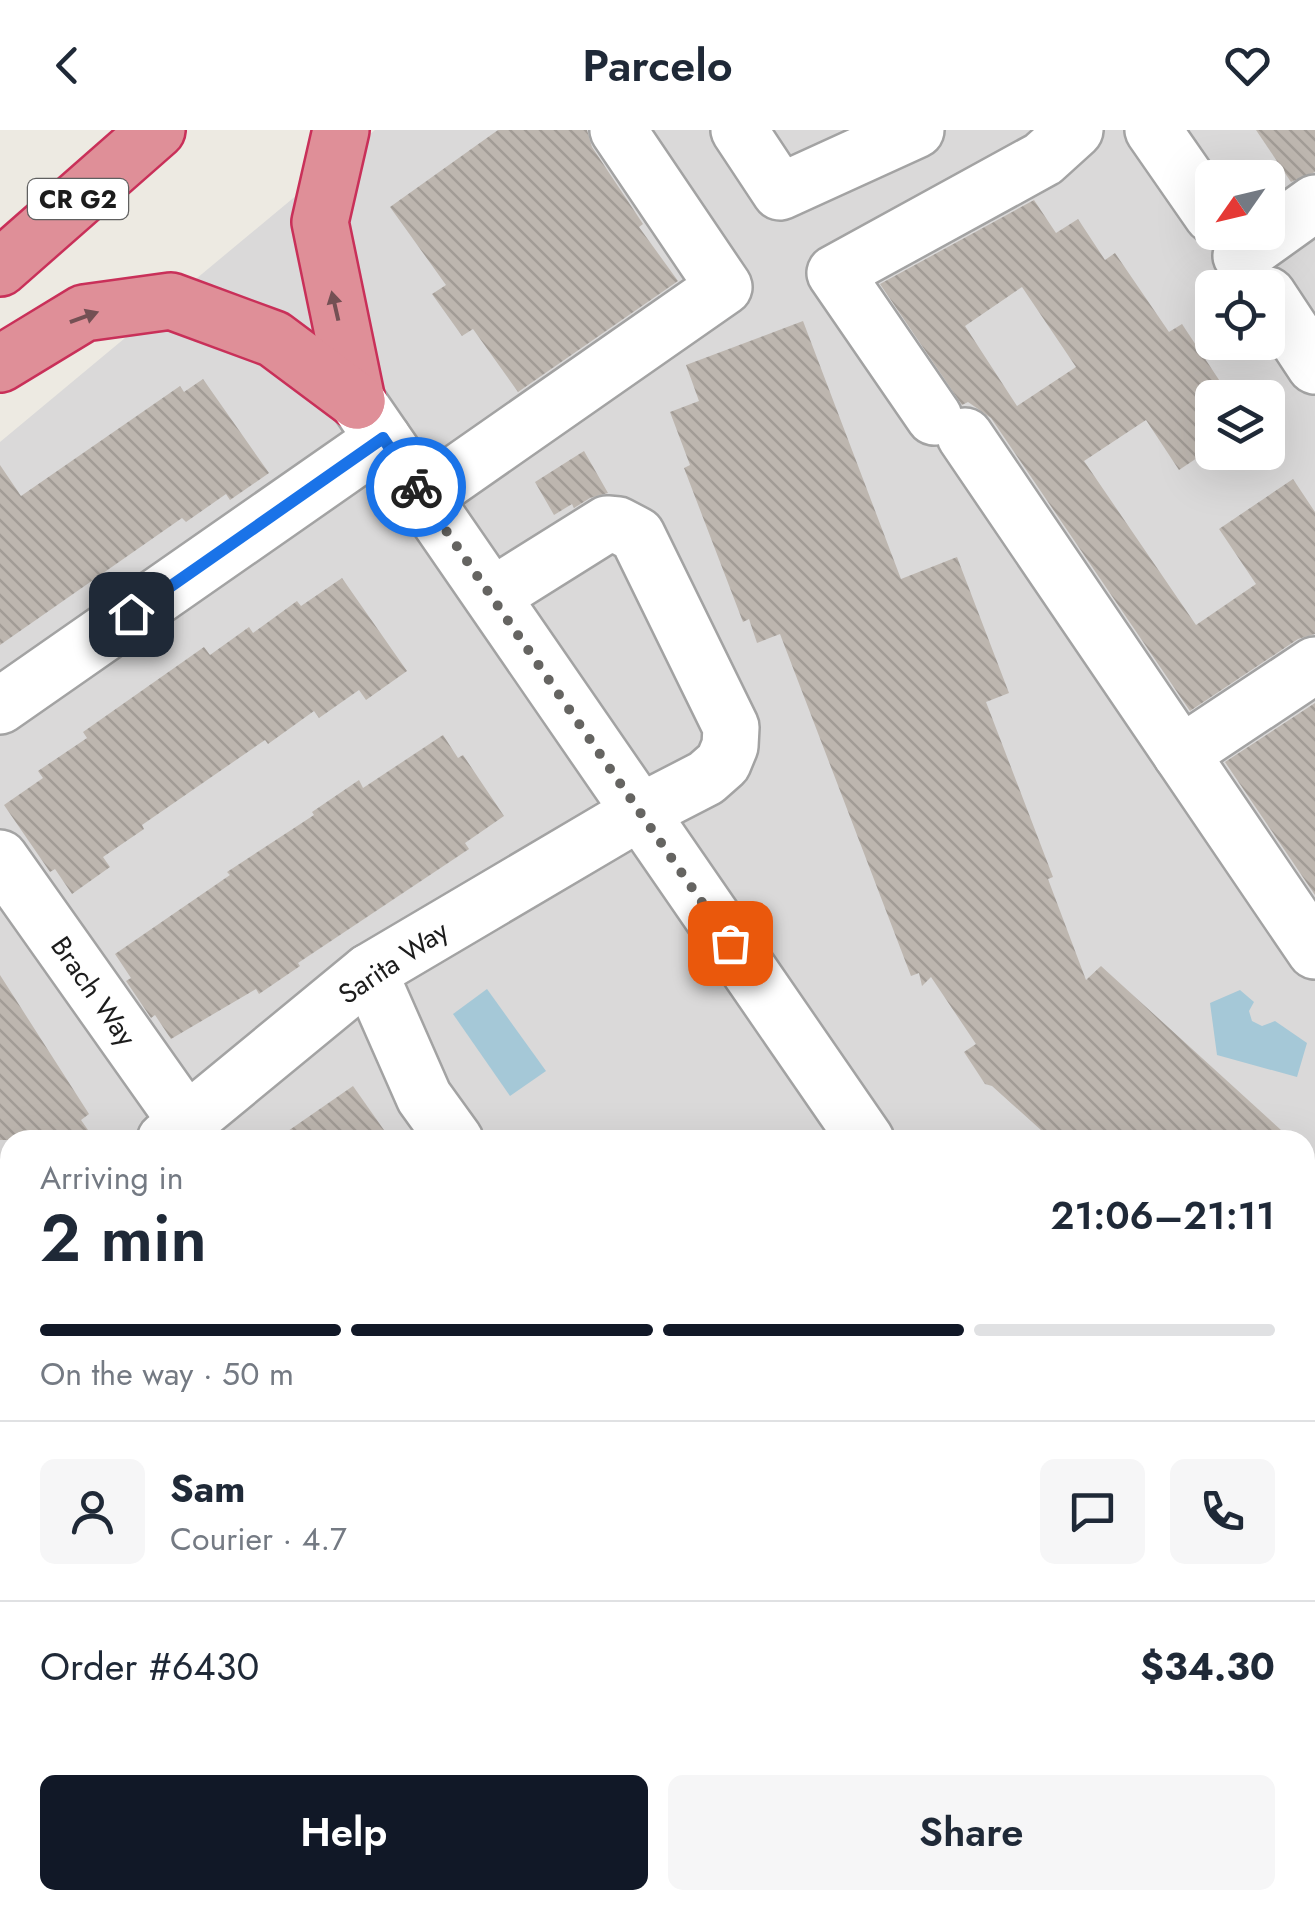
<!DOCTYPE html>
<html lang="en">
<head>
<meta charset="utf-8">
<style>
	:root { --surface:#fff; --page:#f6f6f7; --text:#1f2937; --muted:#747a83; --line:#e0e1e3; --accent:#111827 }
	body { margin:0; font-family:Jost,sans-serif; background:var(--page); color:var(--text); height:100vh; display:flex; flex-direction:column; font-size:38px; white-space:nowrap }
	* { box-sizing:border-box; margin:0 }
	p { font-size:32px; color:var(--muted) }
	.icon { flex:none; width:55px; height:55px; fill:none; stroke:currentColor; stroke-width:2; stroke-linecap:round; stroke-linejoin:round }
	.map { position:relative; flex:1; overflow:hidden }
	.drawer { position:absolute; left:0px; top:1000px; width:1315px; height:780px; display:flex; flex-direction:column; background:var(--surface); border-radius:30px 30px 0 0; box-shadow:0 10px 40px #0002 }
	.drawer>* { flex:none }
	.needle { width:65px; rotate:236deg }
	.tools { position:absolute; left:1195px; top:30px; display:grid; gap:20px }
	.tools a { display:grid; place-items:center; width:90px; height:90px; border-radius:15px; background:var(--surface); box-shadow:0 10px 40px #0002; font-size:50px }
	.pin { position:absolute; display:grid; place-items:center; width:85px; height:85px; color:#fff; margin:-42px; border-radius:20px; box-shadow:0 5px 15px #0006 }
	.courier { position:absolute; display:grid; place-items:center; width:100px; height:100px; margin:-50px; border:8px solid #1a73e8; border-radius:50%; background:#fff; color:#222; box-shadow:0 2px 12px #0007 }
	.head em { font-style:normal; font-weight:600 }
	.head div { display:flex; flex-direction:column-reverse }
	.head { display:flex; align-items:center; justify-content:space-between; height:170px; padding:0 40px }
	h1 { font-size:65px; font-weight:600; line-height:75px }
	.bar { display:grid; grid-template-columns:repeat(4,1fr); gap:15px 10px; align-content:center; height:120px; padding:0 40px }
	.bar i { height:12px; border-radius:8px; background:var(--line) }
	.bar .selected { background:var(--accent) }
	.bar p { grid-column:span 4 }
	.line { display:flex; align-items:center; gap:25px; padding:0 40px; border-top:2px solid var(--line) }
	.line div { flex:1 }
	.round { display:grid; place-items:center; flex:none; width:105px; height:105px; border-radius:15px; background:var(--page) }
	.primary-button { display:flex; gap:20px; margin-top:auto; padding:20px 40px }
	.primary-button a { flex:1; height:115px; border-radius:15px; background:var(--accent); color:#fff; font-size:40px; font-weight:600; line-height:115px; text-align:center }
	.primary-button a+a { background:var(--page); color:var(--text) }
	header { display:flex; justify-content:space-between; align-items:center; height:130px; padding:0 40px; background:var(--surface); font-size:45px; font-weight:600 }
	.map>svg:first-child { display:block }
</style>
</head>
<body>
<header><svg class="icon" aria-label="back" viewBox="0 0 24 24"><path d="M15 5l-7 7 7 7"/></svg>Parcelo<svg class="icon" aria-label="heart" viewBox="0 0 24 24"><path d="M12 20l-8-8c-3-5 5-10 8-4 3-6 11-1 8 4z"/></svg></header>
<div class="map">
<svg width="1315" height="1780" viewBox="0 0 1315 1780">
	<defs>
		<pattern id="building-back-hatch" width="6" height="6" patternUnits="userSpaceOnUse" patternTransform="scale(2.5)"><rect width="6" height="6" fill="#bdb6af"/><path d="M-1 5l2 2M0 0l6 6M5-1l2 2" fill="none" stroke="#a29c96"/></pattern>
	</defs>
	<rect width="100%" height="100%" fill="#edeae2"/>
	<path fill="#dad9d9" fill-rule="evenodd" d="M375,0H1315V1780H0V312ZM1212,48H1268V102H1212ZM1212,158H1268V212H1212ZM1212,268H1268V322H1212ZM10,1010H1305V1770H10Z"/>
	<g fill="#a5c8d7">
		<path d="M487,859L546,941L510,966L453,884Z"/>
		<path d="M1240,860L1254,872L1249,881L1252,891L1262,896L1275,891L1307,913L1297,947L1217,925L1210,873Z"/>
	</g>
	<g fill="url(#building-back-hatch)" fill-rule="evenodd">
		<path d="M498,0H587L592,17L643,94L639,97L678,151L518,262L473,199L462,206L432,164L446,155L390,77Z"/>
		<path d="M1256,0H1315V42L1291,52Z"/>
		<path d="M1034,70L1056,103L1078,89L1105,130L1115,123L1169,202L1182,194L1231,268H1212V318L1179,340L1146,290L1084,331L1196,495L1256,454L1219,399L1293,349L1315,382V504L1298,509L1190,581L991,288L968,272L962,275L880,154ZM1022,157L1076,237L1017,276L965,196Z"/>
		<path d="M803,191L901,449L957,427L1009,563L986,572L1053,747L1048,749L1086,850L1101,836L1292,1010H1052L992,956L985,954L964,922L976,914L931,847L922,856L919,843L911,846L780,504L757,513L749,489L743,492L684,338L690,335L670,282L699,271L686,235Z"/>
		<path d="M203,249L269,343L230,370L226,364L186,392L182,388L0,515V335L21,366L180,256L184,262Z"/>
		<path d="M584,321L608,363L590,368L574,378L572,374L554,385L535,352Z"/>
		<path d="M342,448L407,541L366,570L359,560L319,588L314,581L268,614L265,610L142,695L144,699L103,727L110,737L72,764L55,739L50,742L4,675L43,648L38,641L87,608L83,602L204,517L210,525L249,497L253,503L297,471L301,476Z"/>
		<path d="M1315,573V765L1225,632Z"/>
		<path d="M443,605L458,628L463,625L504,686L465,713L469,719L298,833L300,836L259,864L256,859L171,909L155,885L151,888L126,851L131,848L115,824L230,745L227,742L314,685L312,682L359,650L363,658Z"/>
		<path d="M0,845L89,984L81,990L95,1010H0Z"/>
		<path d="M353,956L391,1010H275Z"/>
	</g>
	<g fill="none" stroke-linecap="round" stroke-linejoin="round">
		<defs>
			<g id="minor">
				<path d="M739,0L780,62L916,0"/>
				<path d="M1153,0L1212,85"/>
				<path d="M1241,126L1315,73"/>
				<path d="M1268,165L1315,236"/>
				<path d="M357,271L866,1010"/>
				<path d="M934,287L835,143L1043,29L1075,0"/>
				<path d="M965,306L1315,821"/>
				<path d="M423,367L724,157L618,0"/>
				<path d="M0,576L383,309"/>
				<path d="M1181,624L1315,535"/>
				<path d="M0,728L188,994"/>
				<path d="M369,842L424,967L455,1010"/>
				<path d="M165,1010L369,842L640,682L706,648L723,633L730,616L731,597L637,405L618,395L607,394L492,466"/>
				<path d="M1305,1562L1315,1557"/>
				<path d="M1305,1647L1315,1660"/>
				<path d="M718,1770L725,1780"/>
				<path d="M959,1780L974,1770"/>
			</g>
			<g id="highway">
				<path d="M341,0L320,92L357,271"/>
				<path d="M0,138L157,0"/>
				<path d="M0,234L84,183L171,171L274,209L357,271"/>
			</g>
		</defs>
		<use href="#minor" stroke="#a3a3a3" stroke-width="60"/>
		<use href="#highway" stroke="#c93059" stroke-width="60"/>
		<use href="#minor" stroke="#fff" stroke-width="55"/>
		<use href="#highway" stroke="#df8f98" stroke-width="55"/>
	</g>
	<defs><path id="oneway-solid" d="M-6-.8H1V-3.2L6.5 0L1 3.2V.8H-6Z" transform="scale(2.5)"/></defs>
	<g fill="#745054">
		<use href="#oneway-solid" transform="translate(335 176) rotate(-103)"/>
		<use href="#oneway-solid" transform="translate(84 187) rotate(-20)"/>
	</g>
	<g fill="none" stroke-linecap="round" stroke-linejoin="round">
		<path stroke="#656461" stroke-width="10" stroke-dasharray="0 18" d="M416,357L730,813"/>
		<path stroke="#1a73e8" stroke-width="12" d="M131,484L383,308L416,357"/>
	</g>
	<g text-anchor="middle" stroke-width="9" stroke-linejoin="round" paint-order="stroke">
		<rect fill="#fff" stroke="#606060" stroke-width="2.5" x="28" y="49" width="100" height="40" rx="8"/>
		<g font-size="25" font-weight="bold" fill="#1c1c1c">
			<text x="78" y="78">CR G2</text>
		</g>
		<g font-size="28" fill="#1c1c1c" stroke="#fff">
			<text transform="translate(393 832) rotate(-34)" y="10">Sarita Way</text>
			<text transform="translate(94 861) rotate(55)" y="10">Brach Way</text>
		</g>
	</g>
</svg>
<div class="tools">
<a><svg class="needle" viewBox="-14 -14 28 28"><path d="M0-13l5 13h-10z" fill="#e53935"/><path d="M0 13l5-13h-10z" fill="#747a83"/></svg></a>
<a><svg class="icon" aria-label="locate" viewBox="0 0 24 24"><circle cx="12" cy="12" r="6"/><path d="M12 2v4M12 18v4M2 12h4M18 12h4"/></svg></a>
<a><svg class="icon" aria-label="layers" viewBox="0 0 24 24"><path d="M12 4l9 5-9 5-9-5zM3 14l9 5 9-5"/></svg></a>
</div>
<div class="pin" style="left:730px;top:813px;background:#ea580c"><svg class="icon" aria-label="bag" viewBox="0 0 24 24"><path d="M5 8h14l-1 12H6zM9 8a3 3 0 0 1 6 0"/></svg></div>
<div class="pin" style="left:131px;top:484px;background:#1f2937"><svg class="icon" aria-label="home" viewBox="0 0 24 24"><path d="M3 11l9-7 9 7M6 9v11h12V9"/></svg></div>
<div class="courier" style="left:416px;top:357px"><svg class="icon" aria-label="bike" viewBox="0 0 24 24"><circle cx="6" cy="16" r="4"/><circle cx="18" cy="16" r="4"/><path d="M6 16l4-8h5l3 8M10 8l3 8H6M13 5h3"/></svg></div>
<section class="drawer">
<div class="head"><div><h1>2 min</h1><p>Arriving in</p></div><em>21:06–21:11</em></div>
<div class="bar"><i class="selected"></i><i class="selected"></i><i class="selected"></i><i></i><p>On the way · 50 m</p></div>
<div class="line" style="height:180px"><a class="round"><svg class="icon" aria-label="person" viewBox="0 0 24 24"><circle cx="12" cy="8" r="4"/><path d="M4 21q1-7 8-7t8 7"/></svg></a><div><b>Sam</b><p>Courier · 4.7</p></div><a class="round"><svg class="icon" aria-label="chat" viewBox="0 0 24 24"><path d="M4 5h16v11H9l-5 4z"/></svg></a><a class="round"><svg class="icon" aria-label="phone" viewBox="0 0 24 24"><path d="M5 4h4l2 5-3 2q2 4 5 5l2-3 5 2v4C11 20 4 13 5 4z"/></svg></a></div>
<div class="line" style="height:130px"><div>Order #6430</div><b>$34.30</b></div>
<div class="primary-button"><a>Help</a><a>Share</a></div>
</section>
</div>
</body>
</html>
